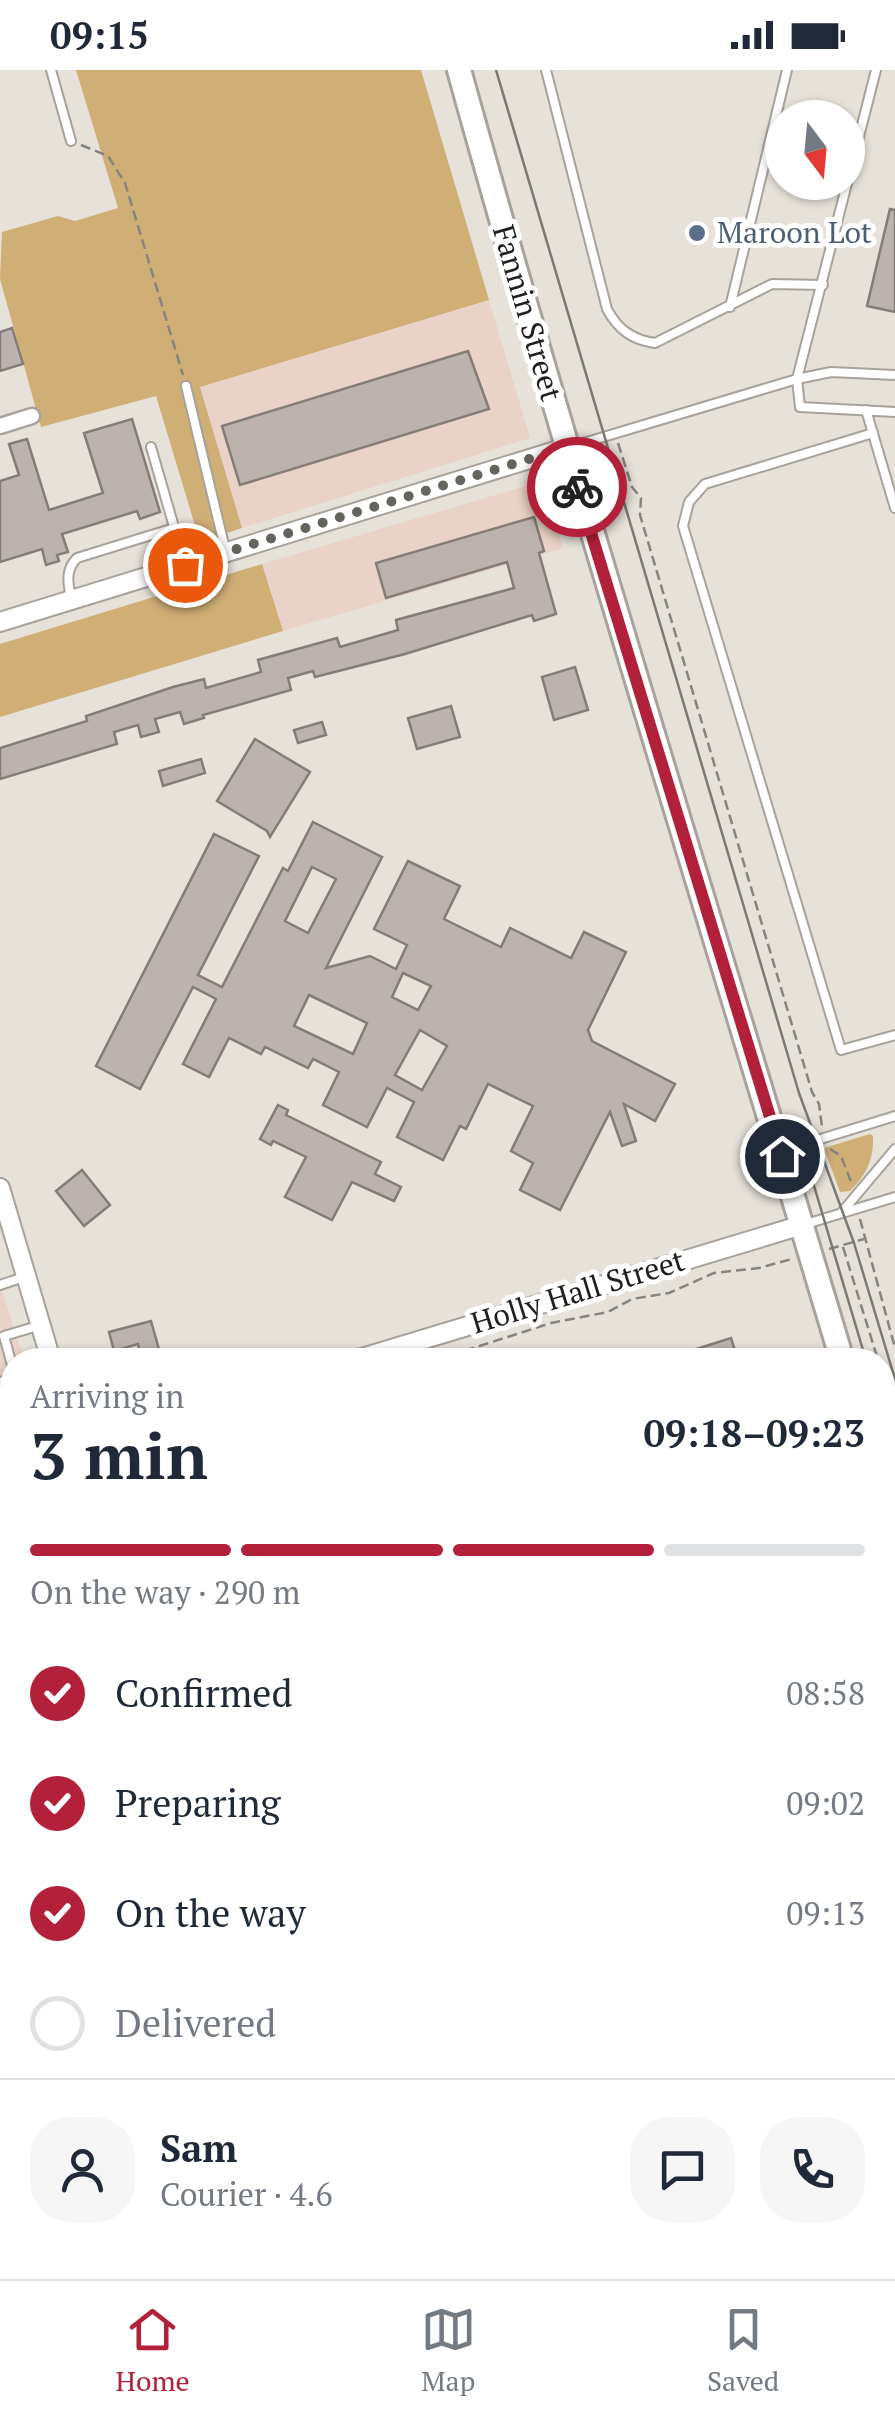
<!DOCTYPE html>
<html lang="en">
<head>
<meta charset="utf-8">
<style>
	:root { --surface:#fff; --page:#f6f6f7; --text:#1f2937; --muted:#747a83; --line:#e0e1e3; --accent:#b32039 }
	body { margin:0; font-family:"PT Serif",serif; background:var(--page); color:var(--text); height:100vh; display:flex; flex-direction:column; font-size:38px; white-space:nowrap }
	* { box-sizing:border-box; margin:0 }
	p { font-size:32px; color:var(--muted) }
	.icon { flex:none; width:55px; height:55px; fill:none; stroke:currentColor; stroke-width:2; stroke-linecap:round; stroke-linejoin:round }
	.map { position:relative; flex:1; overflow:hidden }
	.details { position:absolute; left:0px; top:1278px; width:895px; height:932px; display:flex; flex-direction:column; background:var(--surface); border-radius:40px 40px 0 0; box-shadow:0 2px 8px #0004 }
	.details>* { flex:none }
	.needle { width:65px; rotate:164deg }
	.buttons { position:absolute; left:765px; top:30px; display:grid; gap:20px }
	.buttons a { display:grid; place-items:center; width:100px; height:100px; border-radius:50%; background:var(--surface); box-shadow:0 2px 8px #0004; font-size:50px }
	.pin { position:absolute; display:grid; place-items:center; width:85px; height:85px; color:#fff; margin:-42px; border:5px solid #fff; border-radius:50%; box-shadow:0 2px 10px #0007 }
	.courier { position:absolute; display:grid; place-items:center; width:100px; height:100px; margin:-50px; border:8px solid #b32039; border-radius:50%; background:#fff; color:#222; box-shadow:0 2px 12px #0007 }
	.overview em { font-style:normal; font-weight:700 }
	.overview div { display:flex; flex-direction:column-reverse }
	.overview { display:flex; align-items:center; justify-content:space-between; height:170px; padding:0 30px }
	h1 { font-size:65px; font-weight:700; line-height:75px }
	.bar { display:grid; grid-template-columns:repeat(4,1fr); gap:15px 10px; align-content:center; height:120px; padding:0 30px }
	.bar i { height:12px; border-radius:8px; background:var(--line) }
	.bar .on { background:var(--accent) }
	.bar p { grid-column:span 4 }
	.line { display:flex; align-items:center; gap:25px; padding:0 30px; border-top:2px solid var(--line) }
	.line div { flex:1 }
	.round { display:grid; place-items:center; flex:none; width:105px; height:105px; border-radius:40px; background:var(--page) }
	ol { padding:0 30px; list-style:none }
	li { display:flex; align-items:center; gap:30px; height:110px }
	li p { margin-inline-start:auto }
	li .icon { padding:10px; border-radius:50%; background:var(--accent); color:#fff; stroke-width:4 }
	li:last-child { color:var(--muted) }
	li i { width:55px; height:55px; border:5px solid var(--line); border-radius:50% }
	.status { display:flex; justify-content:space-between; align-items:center; height:70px; padding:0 50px; background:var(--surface); direction:ltr }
	.status svg { height:28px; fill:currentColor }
	.tabs { display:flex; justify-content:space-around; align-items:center; height:140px; border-top:2px solid var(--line); background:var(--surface); font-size:28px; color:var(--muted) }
	.tabs a { display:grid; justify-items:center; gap:5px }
	.tabs .on { color:var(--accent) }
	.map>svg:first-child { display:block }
</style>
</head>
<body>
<div class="status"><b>09:15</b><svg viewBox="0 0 49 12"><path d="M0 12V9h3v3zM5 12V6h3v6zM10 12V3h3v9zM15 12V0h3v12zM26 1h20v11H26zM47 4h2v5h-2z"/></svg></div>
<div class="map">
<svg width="895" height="2209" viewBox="0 0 895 2209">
	<rect width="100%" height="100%" fill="#e6e1d9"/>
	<g fill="#e9d2c7">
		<path d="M489,230L530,368L242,458L200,317Z"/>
		<path d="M536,413L545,417L563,478L283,561L262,494Z"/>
		<path d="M0,1214L24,1290H12V1364L0,1368Z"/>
	</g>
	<g fill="#d0af76">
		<path d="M76,0H421L489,230L200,317L242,458L200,472L156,326L41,357L0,209L2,162L58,146L75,151L118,138Z"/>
		<path d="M262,494L283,561L0,647V574Z"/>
		<path d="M870,1064L873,1066C874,1089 866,1105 850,1121L840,1122L824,1078Z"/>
	</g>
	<g fill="#bcb3af" stroke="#847c77" stroke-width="2.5" fill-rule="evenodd">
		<path d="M890,139L895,140V242L867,236Z"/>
		<path d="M12,258L23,294L0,301V262Z"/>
		<path d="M468,281L489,339L240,415L222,356Z"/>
		<path d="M132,349L160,442L140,449L137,441L62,464L68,482L57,485L59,491L46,495L42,479L0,492V411L19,405L9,374L27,369L49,440L103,423L84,363Z"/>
		<path d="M534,447L544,481L539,483L556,544L534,551L532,545L405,584L315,607L313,601L288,608L291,620L203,645L204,648L184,654L180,642L155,649L159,662L141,667L138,655L114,662L117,674L0,709V678L87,651L86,646L173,617L204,609L206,618L261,602L258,590L337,568L340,577L398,560L396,550L514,518L507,492L386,528L376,493Z"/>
		<path d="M575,597L588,640L554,650L542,607Z"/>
		<path d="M451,636L460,667L417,679L408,648Z"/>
		<path d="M322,652L326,665L298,673L294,660Z"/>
		<path d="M255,669L310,702L270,767L267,761L217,731Z"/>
		<path d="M201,689L205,703L163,716L159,701Z"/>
		<path d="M313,752L382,787L326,898L370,886L396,899L407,875L374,859L408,791L460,816L444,849L501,877L510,858L571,888L584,862L626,882L588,960L592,971L675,1014L655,1051L624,1034L636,1071L622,1076L610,1042L560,1140L520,1120L533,1093L511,1081L533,1036L488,1014L466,1059L460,1056L443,1090L397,1067L414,1032L387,1018L367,1057L323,1035L339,1002L313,989L308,998L265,977L261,984L229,968L209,1007L183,994L216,929L193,917L140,1019L96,996L214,764L259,786L198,905L222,917L283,798L288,801ZM312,797L336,809L308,863L285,851ZM403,903L431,916L418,940L392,927ZM309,925L367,953L353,984L294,956ZM420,960L447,976L422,1020L395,1005Z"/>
		<path d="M278,1035L288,1040L286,1045L381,1092L375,1104L401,1117L394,1131L352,1112L332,1150L285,1127L306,1087L273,1071L271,1075L260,1069Z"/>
		<path d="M82,1100L110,1135L84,1156L56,1121Z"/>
		<path d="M151,1251L162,1290H142L138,1274L114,1281L109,1262Z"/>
		<path d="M731,1268L738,1290H671V1287Z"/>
		<path d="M12,1323V1342L0,1346V1327Z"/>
		<path d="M12,1485V1544L0,1547V1488Z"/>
		<path d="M12,1724V1807H9L0,1777V1727Z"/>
		<path d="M12,1855V1887L0,1890V1859Z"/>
		<path d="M12,1954V2030L9,2031L0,2000V1958Z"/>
		<path d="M895,2000V2047L882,2051V2004Z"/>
		<path d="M895,2106V2125L882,2129V2109Z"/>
	</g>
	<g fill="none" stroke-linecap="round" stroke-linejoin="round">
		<defs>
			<g id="service">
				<path d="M51,0L71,71"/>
				<path d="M546,0L607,239C618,260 633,270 655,273L772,214L823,215"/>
				<path d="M876,0L797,309L800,337L895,342"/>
				<path d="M730,237L787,0"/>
				<path d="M186,316L226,483"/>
				<path d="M866,340L895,438"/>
				<path d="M873,363L705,414L689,432L683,456L841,980L895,965"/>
				<path d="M151,377L185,495"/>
				<path d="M570,377L797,309L831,302L895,305"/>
				<path d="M71,529C68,513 65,500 77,488L174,458"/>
				<path d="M778,1054L800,1068L814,1071L895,1046"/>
				<path d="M842,1142L895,1079"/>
				<path d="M806,1154L895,1127"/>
				<path d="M0,1215L24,1207"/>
				<path d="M12,1295L4,1266L41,1255"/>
				<path d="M0,1312L12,1308"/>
				<path d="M0,1358L12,1354"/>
				<path d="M882,2162L895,2159"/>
				<path d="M0,2193L12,2189"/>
				<path d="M780,2198L783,2209"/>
				<path d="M743,2209L766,2198"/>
			</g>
			<path id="minor" d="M0,356L32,346"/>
			<g id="tertiary">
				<path d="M0,552L565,378"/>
				<path d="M0,1118L51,1290"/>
				<path d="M355,1290L802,1155"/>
				<path d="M0,1397L12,1393"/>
				<path d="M328,2198L332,2209"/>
			</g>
			<g id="primary">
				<path d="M459,0C579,432 714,860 842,1290"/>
				<path d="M882,1427L895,1469"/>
			</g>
		</defs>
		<use href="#service" stroke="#a7a29a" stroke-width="12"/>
		<use href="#minor" stroke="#a7a29a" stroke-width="19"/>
		<use href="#tertiary" stroke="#a7a29a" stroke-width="22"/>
		<use href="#primary" stroke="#a7a29a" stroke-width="28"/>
		<g stroke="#87847f" stroke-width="2.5" stroke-dasharray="10 5" stroke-linecap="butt">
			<path d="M81,75L108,86L125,113L183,305"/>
			<path d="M618,373L632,417L641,428L640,445L812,1022L819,1034L822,1057"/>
			<path d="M830,1079L841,1086L851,1112"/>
			<path d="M860,1149L895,1278"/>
			<path d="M843,1177L878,1290"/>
			<path d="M829,1179L864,1169"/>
			<path d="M436,1290L551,1253L608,1242L632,1229L669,1223L714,1203L759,1198L792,1189"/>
			<path d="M882,1305L895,1346"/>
			<path d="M0,1428L12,1425"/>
		</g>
		<use href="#service" stroke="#fff" stroke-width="8"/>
		<use href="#minor" stroke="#fff" stroke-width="14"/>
		<use href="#tertiary" stroke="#fff" stroke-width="18"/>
		<use href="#primary" stroke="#fff" stroke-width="22"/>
		<g stroke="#7c7974" stroke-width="2.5">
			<path d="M496,0L799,1023L854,1173L895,1309"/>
			<path d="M803,1079L866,1290"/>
			<path d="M882,1344L895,1385"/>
		</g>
	</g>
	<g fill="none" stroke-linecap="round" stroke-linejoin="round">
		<path stroke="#65635e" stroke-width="10" stroke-dasharray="0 18" d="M185,495L565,378L577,417"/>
		<path stroke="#b32039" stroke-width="12" d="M577,417L782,1086"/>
	</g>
	<circle fill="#5c6f8a" stroke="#fff" stroke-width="4" cx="697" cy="163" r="10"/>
	<g text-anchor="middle" stroke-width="10" stroke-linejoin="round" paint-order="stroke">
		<g font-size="30" fill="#4e5e75" stroke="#fff" text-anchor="start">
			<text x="717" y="173">Maroon Lot</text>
		</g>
		<g font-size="30" fill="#201f1c" stroke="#fff">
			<text transform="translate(527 243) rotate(74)" y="10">Fannin Street</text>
			<text transform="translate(578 1222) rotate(-17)" y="10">Holly Hall Street</text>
		</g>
	</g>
</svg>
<div class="buttons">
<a><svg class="needle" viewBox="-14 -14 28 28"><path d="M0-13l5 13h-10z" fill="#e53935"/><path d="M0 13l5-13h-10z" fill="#747a83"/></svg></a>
</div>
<div class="pin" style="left:185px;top:495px;background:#ea580c"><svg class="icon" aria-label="bag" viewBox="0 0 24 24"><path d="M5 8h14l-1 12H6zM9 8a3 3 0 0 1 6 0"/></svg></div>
<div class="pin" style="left:782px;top:1086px;background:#1f2937"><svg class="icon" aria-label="home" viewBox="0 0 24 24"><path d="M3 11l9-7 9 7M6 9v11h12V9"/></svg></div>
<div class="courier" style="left:577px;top:417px"><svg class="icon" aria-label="bike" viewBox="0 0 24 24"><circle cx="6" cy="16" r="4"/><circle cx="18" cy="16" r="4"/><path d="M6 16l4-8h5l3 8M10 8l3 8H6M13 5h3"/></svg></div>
<section class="details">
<div class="overview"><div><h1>3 min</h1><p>Arriving in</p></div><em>09:18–09:23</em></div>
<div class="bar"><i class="on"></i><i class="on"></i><i class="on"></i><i></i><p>On the way · 290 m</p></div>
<ol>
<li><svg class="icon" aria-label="check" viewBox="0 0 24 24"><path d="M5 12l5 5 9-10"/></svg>Confirmed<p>08:58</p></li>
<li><svg class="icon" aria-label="check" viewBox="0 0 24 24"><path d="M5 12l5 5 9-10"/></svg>Preparing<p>09:02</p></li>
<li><svg class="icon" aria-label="check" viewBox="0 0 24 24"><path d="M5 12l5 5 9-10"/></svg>On the way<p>09:13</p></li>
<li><i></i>Delivered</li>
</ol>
<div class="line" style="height:180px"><a class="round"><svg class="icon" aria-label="person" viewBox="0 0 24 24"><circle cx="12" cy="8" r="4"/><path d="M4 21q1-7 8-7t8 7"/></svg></a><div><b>Sam</b><p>Courier · 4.6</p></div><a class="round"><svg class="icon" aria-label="chat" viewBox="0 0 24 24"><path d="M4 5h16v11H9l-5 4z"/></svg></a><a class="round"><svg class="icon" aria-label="phone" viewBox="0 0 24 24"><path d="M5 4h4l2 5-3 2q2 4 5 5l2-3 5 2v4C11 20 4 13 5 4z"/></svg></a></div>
</section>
</div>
<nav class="tabs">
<a class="on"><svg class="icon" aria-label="home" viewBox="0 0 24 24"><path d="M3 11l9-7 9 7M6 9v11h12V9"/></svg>Home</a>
<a><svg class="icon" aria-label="map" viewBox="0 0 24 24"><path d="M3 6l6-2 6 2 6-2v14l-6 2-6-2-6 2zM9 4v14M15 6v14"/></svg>Map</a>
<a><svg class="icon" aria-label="saved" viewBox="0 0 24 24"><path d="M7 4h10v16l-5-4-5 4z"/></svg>Saved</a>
</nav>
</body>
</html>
